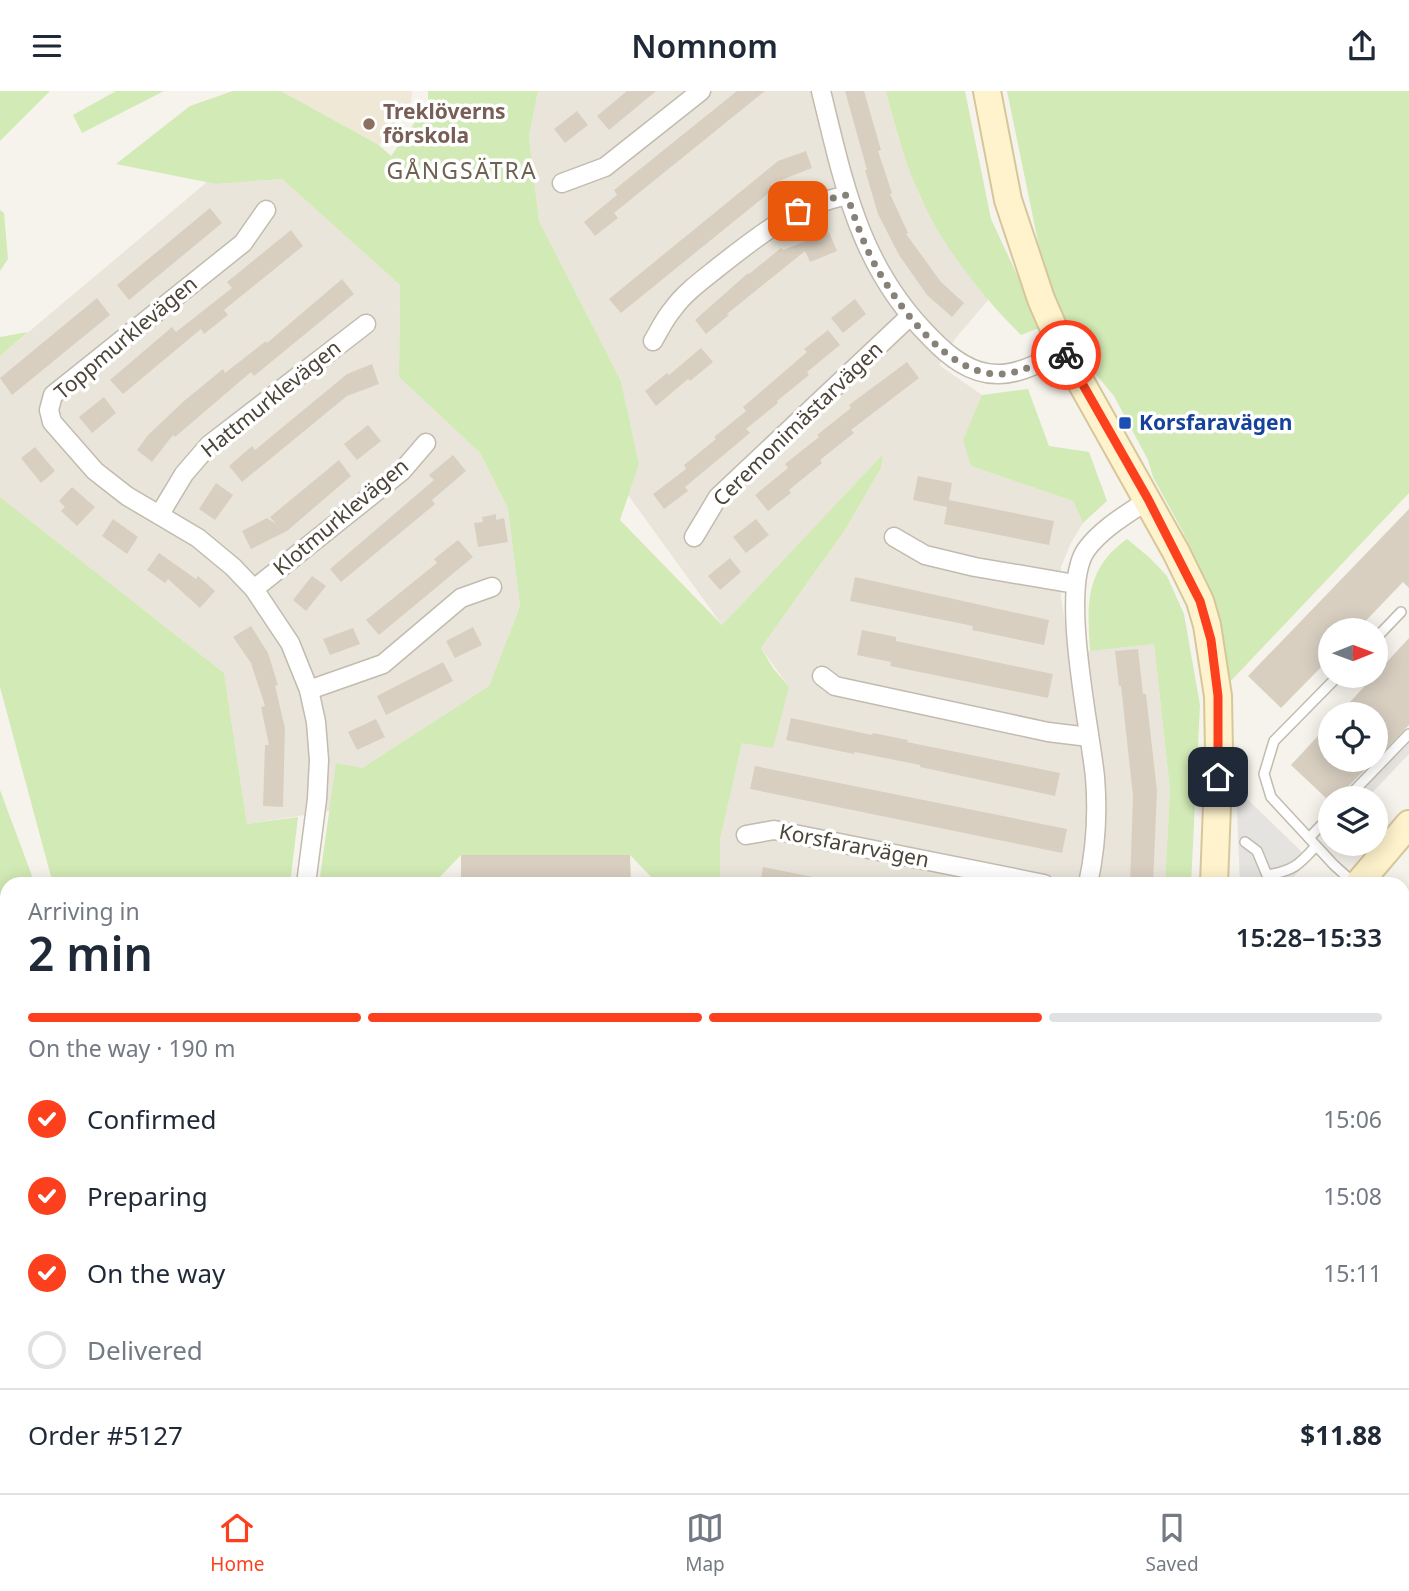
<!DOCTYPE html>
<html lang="en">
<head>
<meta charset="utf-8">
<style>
	:root { --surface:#fff; --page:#f6f6f7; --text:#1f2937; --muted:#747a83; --line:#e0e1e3; --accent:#fc3f1d }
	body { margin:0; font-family:"Noto Sans",sans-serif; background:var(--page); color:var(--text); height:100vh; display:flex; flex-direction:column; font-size:26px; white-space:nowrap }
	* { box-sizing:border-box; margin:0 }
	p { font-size:23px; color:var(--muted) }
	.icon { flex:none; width:38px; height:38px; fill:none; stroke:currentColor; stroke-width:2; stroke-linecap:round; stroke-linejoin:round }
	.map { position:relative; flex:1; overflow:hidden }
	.drawer { position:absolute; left:0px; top:786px; width:1410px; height:618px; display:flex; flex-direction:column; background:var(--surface); border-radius:21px 21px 0 0; box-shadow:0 4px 18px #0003 }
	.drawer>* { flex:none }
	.needle { width:46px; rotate:89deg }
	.buttons { position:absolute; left:1318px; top:527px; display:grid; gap:14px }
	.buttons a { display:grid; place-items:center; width:70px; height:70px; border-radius:50%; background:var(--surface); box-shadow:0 4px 18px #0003; font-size:35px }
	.pin { position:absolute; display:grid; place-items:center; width:60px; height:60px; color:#fff; margin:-30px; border-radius:14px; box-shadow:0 4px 10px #0006 }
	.courier { position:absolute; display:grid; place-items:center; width:70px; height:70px; margin:-35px; border:5px solid #fc3f1d; border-radius:50%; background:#fff; color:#222; box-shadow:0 2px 9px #0007 }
	.headline em { font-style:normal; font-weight:600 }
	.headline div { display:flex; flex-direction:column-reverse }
	.headline { display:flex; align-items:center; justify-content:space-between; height:119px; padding:0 28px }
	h1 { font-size:46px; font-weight:600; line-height:52px }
	.bar { display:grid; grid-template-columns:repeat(4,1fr); gap:10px 7px; align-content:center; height:84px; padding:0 28px }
	.bar i { height:9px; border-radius:5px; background:var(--line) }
	.bar .on { background:var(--accent) }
	.bar p { grid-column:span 4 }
	.line { display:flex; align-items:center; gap:18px; padding:0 28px; border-top:2px solid var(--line) }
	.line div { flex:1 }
	ol { padding:0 28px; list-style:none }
	li { display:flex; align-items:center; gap:21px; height:77px }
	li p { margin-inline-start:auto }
	li .icon { padding:7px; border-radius:50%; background:var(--accent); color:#fff; stroke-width:4 }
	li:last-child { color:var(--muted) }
	li i { width:38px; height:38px; border:4px solid var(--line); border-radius:50% }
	header { display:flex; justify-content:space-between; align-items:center; height:91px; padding:0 28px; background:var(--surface); font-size:32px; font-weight:600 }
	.dock { display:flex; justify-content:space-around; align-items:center; height:98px; border-top:2px solid var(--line); background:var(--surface); font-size:19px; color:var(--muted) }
	.dock a { display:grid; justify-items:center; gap:4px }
	.dock .on { color:var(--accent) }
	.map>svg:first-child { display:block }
</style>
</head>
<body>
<header><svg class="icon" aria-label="menu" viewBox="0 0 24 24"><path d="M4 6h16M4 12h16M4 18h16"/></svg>Nomnom<svg class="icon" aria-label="share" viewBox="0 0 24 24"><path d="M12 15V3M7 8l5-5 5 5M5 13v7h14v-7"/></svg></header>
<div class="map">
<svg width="1409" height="1402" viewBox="0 0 1409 1402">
	<rect width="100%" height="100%" fill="#f6f3ec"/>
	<g fill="#eae5da">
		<path d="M538,0H886L897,43L921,108L956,166L989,208L955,248L939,274L982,304L977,319L971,375L1073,410L1083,432L1071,452L1061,476V506L1070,562L1154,553L1170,699L1165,793H720V749L742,652L789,596L761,557L845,439L881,377L882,364L722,534L628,404L639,373L621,290L539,130L529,46Z"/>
		<path d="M282,88L400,194L399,286L480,362L508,418L520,515L489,595L362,677L332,711L330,720L247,733L224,582L0,406V265L207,91L216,93Z"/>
		<path d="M0,867L7,868V1304L0,1303Z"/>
		<path d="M1409,1211V1281L1404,1279V1224Z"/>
		<path d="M0,1350H7V1396L94,1397L92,1402H0Z"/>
		<path d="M270,1396L350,1397L353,1402H270Z"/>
	</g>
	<path fill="#efe8d6" d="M281,0H412L411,13L379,54Z"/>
	<g fill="#d2eab5">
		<path d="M0,0H50L0,50Z"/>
		<path d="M116,0H164L82,42L73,24Z"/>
		<path d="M233,0H281L379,54L391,65L428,13V0H538L529,46L539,130L621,290L639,373L620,429L722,534L883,363L881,377L845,439L761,557L773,577L789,596L773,657L742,652L720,749V793H658L630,764H461L433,793H319L336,672L362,677L489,595L520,515L508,418L480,362L399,286L400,194L282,88L216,93L116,73L190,15Z"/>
		<path d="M886,0H965L991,128L1020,190L1039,237L1021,244C985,209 941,153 921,107C905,72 895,36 886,0Z"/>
		<path d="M1007,0H1409V402L1228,593L1217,519L1183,441L1153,386L1148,369L1114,305L1083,268L1058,218L1043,175Z"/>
		<path d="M0,119L4,122L8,168L0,180Z"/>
		<path d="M28,241L0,265V246Z"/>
		<path d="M1028,298L1049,355L1089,361L1107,410L1083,432L1073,410L971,375L963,349L982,304Z"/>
		<path d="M0,406L224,582L247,733L298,726L290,793H53L0,596Z"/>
		<path d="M1127,448L1150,467L1167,485L1184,523L1200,614L1191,793H1165L1170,699L1154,553L1090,560C1087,513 1085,478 1127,448Z"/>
		<path d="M0,699L35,793H7V868L0,867Z"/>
		<path d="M1409,1361V1402H1399V1397L1404,1396V1362Z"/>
		<path d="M166,1396H270V1402H163Z"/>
		<path d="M813,1396H1069L1071,1402H812Z"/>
		<path d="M1108,1396H1290L1291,1402H1085Z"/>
		<path d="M350,1397H670L668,1402H353Z"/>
	</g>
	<g fill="#e5e3e0">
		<path d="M1409,648V663L1367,707H1352Z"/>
		<path d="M1236,697L1301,760L1306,772L1287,793H1240Z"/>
	</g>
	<g fill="#d8cfc1">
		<path d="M627,0H656L609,39L597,25Z"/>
		<path d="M737,0H765L614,122L618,127L595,145L584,131L617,104L614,99Z"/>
		<path d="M845,0H864L881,59L878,60L892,102L890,103L908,142L906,143L941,191L964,212L952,226L927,204L899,164L878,123L865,79H867Z"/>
		<path d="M577,20L588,34L565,52L554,38Z"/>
		<path d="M806,60L812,77L771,93L775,97L621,222L609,208L778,70Z"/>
		<path d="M210,117L222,132L129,209L117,194Z"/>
		<path d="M291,139L303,155L224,219L228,224L204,243L201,238L123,303L110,289L172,236L176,241L232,197L227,191Z"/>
		<path d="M829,141L837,160L810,171L805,160L727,223L729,224L706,243L695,229L748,182L749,183L781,157L783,159Z"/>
		<path d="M342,188L354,203L254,285L251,281L175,346L173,344L152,371L137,359L148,344L184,310L223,278L225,282L266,250L267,252Z"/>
		<path d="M97,207L110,224L12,304L0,287Z"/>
		<path d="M855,208L866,223L843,242L831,227Z"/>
		<path d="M828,239L840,254L807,281L809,284L777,310L778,312L746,338L750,342L685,396L688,400L664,418L653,403L686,378L684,374L716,348L714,346L746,320L743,316L807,261L804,258Z"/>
		<path d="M701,257L713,271L690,290L688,288L656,315L645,300L667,282L669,284Z"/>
		<path d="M907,271L919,287L851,339L854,342L820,369L822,372L789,399L791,402L768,420L755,404L788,377L785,373L819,346L817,344L851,317L849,314Z"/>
		<path d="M372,273L379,293L347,305L242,391L229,375L252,355L255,359L347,283Z"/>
		<path d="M104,306L116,322L92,342L79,326Z"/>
		<path d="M368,334L381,350L357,369L344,353Z"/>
		<path d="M35,356L55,380L41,392L21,367Z"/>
		<path d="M453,364L466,380L432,409L435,413L341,491L330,478L434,389L429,384Z"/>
		<path d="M339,369L351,385L287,440L251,458L242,440L267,427L276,433L270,426Z"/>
		<path d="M918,385L952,392L949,409L1054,430L1049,454L944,433L947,416L913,409Z"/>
		<path d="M216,392L233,404L215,429L199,418Z"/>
		<path d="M72,396L95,416L77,435L61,420L65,416L59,410Z"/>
		<path d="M1409,418V497L1403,491L1357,539H1330V567L1281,617L1248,585Z"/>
		<path d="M496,423V429L504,427L508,451L478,456L474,432L483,431L482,426Z"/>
		<path d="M113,428L138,446L127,463L102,445Z"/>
		<path d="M756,428L769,444L746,462L733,446Z"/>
		<path d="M458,449L473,466L379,544L366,529L437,472L434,468Z"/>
		<path d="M159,462L196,488L198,485L215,500L200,517L168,488L165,492L147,479Z"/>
		<path d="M730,467L741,481L720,499L708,485Z"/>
		<path d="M312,485L326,495L306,520L293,509Z"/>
		<path d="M855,486L1049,529L1044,554L972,539L973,535L850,510Z"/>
		<path d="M251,535L268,562L278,594L275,595L285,637L283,716L263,715L265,654H269L261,616L265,615L251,572L233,546Z"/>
		<path d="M473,536L482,554L455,567L446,550Z"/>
		<path d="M353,537L360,553L330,564L323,548Z"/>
		<path d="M862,539L896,546V550L1053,583L1048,607L890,575L891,571L857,564Z"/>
		<path d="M1409,547V634L1376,668V623H1339Z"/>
		<path d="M1138,558L1143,603H1146L1157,700L1153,793L1130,792L1133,705L1121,595H1119L1115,560Z"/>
		<path d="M443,571L453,590L386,624L377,605Z"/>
		<path d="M791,627L872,644L873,642L908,649L907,651L1060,682L1055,705L920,676V674L855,661L854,663L786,649Z"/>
		<path d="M376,628L385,646L357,659L348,641Z"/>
		<path d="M1330,632V668H1375L1342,702L1340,707H1326L1291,674Z"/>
		<path d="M755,675L1067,738L1062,762L750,698Z"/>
		<path d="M461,764H630L631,793H461Z"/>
		<path d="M763,776L818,787L817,793H760Z"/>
	</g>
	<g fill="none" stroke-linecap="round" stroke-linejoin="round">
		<defs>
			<g id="lane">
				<path d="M1376,547L1401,521"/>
				<path d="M1339,584L1274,650L1264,683L1271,706L1334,774L1355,793"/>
				<path d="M1347,707L1409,643"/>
				<path d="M1309,747L1330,725"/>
				<path d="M1245,751L1257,760L1267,784C1293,780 1299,774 1316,755"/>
				<path d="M0,1122L7,1138"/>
				<path d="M799,1402L800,1396"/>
			</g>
			<g id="street">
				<path d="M821,0C844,93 859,175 930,246C948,265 971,284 999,283C1021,283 1044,269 1064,261"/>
				<path d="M562,92L605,76L701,0"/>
				<path d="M266,119L243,152L53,304L49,319L52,331L95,380L127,405L198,447L233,476L254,498L290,552L309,599L316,631L319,669L317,708L306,793"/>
				<path d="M653,250C659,240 665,227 673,218C685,201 705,187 721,174C762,142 794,116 847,104"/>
				<path d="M160,423L184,383L209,354L366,233"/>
				<path d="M694,446L718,406L909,226"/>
				<path d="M894,446L925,464L975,476L1075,493"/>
				<path d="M254,498L402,380L426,352"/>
				<path d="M822,585L835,595L1048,641L1089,646"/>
				<path d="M309,599L383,573L461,507L492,496"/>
				<path d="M746,744L774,739L1044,793"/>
				<path d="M1088,793C1096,757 1098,723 1095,686C1090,636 1059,498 1086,459C1101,438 1127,423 1148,409"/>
				<path d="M0,965L7,969"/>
				<path d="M1404,1016H1409"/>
				<path d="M1404,1159L1409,1176"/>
				<path d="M0,1186L7,1182"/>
				<path d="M103,1402L105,1396"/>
			</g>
			<g id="secondary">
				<path d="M987,0L1008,109L1041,208L1064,261L1176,461L1200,510L1207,534L1218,605L1219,662L1214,793"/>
				<path d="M1358,793L1409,733"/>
				<path d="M0,1326L7,1325"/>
				<path d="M1368,1396V1402"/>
			</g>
		</defs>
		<use href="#lane" stroke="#c2bbae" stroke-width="12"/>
		<use href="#street" stroke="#c2bbae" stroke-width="21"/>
		<use href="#secondary" stroke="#d6c79b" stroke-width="30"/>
		<use href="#lane" stroke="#fff" stroke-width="9"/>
		<use href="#street" stroke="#fff" stroke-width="18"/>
		<use href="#secondary" stroke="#fff3cd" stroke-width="26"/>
	</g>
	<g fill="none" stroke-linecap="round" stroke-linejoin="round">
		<path stroke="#878178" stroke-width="7" stroke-dasharray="0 12.6" d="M798,120L820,110L847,104C855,128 863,152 875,174C898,215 947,284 999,283C1021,283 1044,269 1064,261L1066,264"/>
		<path stroke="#fc3f1d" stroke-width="9" d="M1066,264L1148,408L1200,510L1211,549L1218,605V686"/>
	</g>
	<circle fill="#8d6e63" stroke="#fff" stroke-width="2.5" cx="369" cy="33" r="7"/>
	<rect fill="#1a4fb4" stroke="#fff" stroke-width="2.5" x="1118" y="325" width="14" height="14" rx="3.5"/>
	<g text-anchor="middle" stroke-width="7" stroke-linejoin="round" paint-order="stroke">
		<g font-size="21" font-weight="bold" fill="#785e54" stroke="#fff" text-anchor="start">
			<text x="383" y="28">Treklöverns<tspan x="383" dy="24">förskola</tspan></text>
		</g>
		<g font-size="21" fill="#4b4439" stroke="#fff">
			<text transform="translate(126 247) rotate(-40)" y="7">Toppmurklevägen</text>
			<text transform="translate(271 308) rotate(-39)" y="7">Hattmurklevägen</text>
			<text transform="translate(798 333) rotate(-44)" y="7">Ceremonimästarvägen</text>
			<text transform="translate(341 426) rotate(-40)" y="7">Klotmurklevägen</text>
			<text transform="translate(854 755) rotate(11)" y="7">Korsfararvägen</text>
		</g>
		<g font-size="21" font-weight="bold" fill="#164399" stroke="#fff" text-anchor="start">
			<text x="1139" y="339">Korsfaravägen</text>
		</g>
		<g font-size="23" letter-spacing="2" fill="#6e6250" stroke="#fff">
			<text x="462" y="88">GÅNGSÄTRA</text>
		</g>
	</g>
</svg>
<div class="buttons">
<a><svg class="needle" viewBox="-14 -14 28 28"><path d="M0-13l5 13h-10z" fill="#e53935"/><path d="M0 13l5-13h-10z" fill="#747a83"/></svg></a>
<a><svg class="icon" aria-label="locate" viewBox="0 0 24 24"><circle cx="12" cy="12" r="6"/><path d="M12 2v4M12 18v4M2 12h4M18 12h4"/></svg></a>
<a><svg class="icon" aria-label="layers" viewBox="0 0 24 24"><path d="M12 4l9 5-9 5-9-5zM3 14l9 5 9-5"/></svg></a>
</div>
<div class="pin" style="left:798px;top:120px;background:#ea580c"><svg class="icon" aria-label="bag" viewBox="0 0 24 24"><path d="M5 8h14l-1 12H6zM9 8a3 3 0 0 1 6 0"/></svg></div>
<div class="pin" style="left:1218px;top:686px;background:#1f2937"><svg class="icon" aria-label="home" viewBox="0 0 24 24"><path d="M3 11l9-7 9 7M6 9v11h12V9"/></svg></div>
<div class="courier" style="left:1066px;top:264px"><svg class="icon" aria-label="bike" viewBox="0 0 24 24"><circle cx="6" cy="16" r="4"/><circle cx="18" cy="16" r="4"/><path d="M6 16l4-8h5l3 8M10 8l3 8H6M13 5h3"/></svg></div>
<section class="drawer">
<div class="headline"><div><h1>2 min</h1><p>Arriving in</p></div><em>15:28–15:33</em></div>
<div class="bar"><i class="on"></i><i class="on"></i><i class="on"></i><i></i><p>On the way · 190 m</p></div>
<ol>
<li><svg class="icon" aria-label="check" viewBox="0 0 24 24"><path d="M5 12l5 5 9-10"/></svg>Confirmed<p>15:06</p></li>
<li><svg class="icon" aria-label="check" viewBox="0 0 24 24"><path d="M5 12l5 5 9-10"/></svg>Preparing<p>15:08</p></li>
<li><svg class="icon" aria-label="check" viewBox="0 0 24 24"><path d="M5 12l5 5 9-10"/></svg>On the way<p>15:11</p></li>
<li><i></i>Delivered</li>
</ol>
<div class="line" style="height:91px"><div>Order #5127</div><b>$11.88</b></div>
</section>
</div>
<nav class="dock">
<a class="on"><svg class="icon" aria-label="home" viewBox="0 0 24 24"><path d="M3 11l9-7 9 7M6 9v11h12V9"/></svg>Home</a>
<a><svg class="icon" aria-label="map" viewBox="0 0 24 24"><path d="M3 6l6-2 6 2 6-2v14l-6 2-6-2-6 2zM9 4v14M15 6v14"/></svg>Map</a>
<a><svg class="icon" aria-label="saved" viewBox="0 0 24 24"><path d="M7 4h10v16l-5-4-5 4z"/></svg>Saved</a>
</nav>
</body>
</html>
